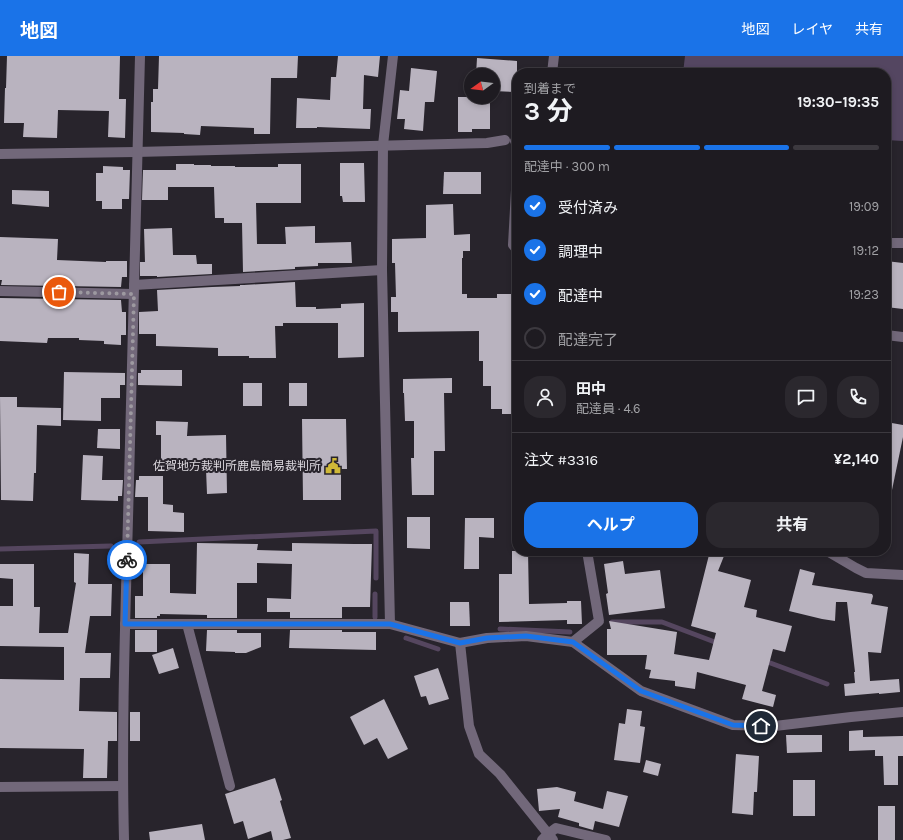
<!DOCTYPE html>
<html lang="ja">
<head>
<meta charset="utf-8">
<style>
	:root { --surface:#1e1b21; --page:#2b282e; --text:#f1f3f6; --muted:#a1a1a5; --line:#3c393f; --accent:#1a73e8 }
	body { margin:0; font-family:Karla,"Noto Sans JP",sans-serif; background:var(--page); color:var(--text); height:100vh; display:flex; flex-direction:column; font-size:15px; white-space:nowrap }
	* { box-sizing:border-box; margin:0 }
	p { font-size:13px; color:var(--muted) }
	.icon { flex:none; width:22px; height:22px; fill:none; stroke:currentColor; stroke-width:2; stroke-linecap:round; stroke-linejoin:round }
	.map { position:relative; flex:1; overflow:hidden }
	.drawer { position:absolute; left:512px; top:12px; width:379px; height:488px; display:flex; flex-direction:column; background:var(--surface); border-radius:16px; box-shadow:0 2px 6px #0003,0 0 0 1px var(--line) }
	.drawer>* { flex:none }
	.needle { width:26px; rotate:255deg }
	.controls { position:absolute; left:464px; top:12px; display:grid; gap:8px }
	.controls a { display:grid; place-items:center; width:36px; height:36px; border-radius:50%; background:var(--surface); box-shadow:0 2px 6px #0003,0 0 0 1px var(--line); font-size:20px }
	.pin { position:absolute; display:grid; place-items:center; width:34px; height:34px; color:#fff; margin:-17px; border:2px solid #fff; border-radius:50%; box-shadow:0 1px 4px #0007 }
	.courier { position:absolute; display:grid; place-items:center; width:40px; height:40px; margin:-20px; border:3px solid #1a73e8; border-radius:50%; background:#fff; color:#222; box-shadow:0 1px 5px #0007 }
	.head em { font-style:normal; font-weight:700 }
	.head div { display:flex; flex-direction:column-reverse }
	.head { display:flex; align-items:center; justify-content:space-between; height:68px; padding:0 12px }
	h1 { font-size:26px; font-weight:700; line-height:30px }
	.bar { display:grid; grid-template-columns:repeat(4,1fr); gap:6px 4px; align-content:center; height:48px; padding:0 12px }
	.bar i { height:5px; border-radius:3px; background:var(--line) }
	.bar .current { background:var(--accent) }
	.bar p { grid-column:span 4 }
	.line { display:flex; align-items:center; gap:10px; padding:0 12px; border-top:1px solid var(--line) }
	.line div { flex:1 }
	.round { display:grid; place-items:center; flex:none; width:42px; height:42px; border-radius:16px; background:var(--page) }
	ol { padding:0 12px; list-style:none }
	li { display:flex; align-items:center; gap:12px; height:44px }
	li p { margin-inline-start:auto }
	li .icon { padding:4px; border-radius:50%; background:var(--accent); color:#fff; stroke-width:4 }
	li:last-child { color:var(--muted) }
	li i { width:22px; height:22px; border:2px solid var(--line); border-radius:50% }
	.action { display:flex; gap:8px; margin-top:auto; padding:8px 12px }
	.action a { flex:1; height:46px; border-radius:16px; background:var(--accent); color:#fff; font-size:16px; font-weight:700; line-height:46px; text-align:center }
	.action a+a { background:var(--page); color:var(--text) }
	header { display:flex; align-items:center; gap:24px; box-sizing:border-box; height:56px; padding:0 20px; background:var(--accent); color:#fff }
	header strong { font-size:19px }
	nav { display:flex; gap:22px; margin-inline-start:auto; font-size:14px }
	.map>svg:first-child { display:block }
</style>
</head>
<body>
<header>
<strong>地図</strong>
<nav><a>地図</a><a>レイヤ</a><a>共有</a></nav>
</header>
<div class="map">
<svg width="903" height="784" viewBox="0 0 903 784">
	<rect width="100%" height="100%" fill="#28242c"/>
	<path fill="#544661" d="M685,0H903V85L886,84V17H683Z"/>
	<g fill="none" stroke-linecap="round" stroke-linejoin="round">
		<g stroke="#55465f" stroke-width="5">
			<path d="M139,486L376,475V522"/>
			<path d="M0,493L111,490"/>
			<path d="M375,561V538"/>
			<path d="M612,566H662L720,588"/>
			<path d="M500,573L570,576"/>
			<path d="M406,582L438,593"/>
			<path d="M765,605L827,628"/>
		</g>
	</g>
	<g fill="#b9b3bf">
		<path d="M7,0H120L119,43H126L125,82L108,81L109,55L58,54L57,82L23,81L24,67H4L5,32H6Z"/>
		<path d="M159,0H298L297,22H271L270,78H254V72L201,70L200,79L184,78V77L151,76V46H153V33H158Z"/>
		<path d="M338,0H380L378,21L364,19L363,53H371L370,73L317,71V72H296L297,42L330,44L331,21H336Z"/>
		<path d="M477,2L517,5V36L493,35V19H476Z"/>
		<path d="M411,12L437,15L434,46H425L423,75L404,73L405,63H397L400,34L409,35Z"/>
		<path d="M458,41H490V73H472V76H458Z"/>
		<path d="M340,107H364L365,146H343L342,140H340Z"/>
		<path d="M176,108H194V109H211V110H235V111H278V108H301V147H256L257,188H286L285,171L315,170V187L351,186L352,207H318V210L295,211V213L243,216L242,167H224V162H215L214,131H168V144H142L143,114H176Z"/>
		<path d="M103,110L123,111V114H130L129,143H122V153H102V145H96V117H103Z"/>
		<path d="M444,116H481V138H443Z"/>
		<path d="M12,134L49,135V151L12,148Z"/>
		<path d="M453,148L454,179L470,178V195H463V202H462V238H467V242H497V238H517V275H511L512,340H517V358H502V353H491V330H483V305H479V275L398,276V256H391V241H396L395,207H392V183L426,182V149Z"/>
		<path d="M172,172L173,199H196L197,208H212V218L157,221V220H140V206H145L144,173Z"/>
		<path d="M0,181L58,183L57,204L106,206V205H127V221H122L121,231L1,229L2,224H0Z"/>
		<path d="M886,205L903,207V253L886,251Z"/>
		<path d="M295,226L296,251H316V253L341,252V248L364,247V301L338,302V267H283V270H275L276,302H249V300H218V292L156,290V278H139V256L158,255L157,234L212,231L240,230V229H244Z"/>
		<path d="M0,242L121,244L122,256H126V279H121V289L104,288V285L79,284V282H48L47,287L0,285Z"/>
		<path d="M141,314H182V330L138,329V317H141Z"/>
		<path d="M64,316L125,317V329H120V342H101V365L63,364Z"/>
		<path d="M452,322V337H444L445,395H434V439H412L411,402H414V365H405L404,337H403V323Z"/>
		<rect x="243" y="327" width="19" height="23"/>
		<rect x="289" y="327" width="18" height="23"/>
		<path d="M0,341H17V351L61,352V370L37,369L36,417H34L33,445L1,444Z"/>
		<path d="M302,363H346L347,413H341V444H303Z"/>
		<path d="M156,365L188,366L187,380L226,379L227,437L207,438L206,413L161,412V379H156Z"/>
		<path d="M886,366L903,369V381L892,434H886Z"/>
		<path d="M98,373H120V393L97,392Z"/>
		<path d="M83,399L103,400L102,424H123L122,440H118V445L81,444Z"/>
		<path d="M139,420H163V448L173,449V456L184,457V476L148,475V441H135L136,424H139Z"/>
		<path d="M407,461H430V493L407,492Z"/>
		<path d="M465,462H494V482L479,481V513H464Z"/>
		<path d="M197,487L258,488L257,494L292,495V487L354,488H372L370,551H342V562H290V556H267V542L291,543L292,508L257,507V527H237V562H207V559L160,558V560H157V562H135V540H143V508H170V537L196,538Z"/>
		<path d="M512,495H528L529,548L567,547V545H581L582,568H567V564L499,566V518H512Z"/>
		<path d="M710,495H726L718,515L751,524L744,551L757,554L756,561L792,570L785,596L773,593L762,635L776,639L773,651L742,643L746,629L697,616L695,633L675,630V625L649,622L651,614L645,613L647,599H607V573H611L609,565L677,576L674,598L709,604L716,577L691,570Z"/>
		<path d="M74,497L89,498L88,528H112L111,560H90L85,597H111L110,622H80L79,655L117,656V685H108L107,722H83L84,693L0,692V623L64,624V591L0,590V550H13V523L0,522V508H34V551H40L39,577H68L76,527L74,526Z"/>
		<path d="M623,505L625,518L660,514L665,552L609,559L606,538L608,537L604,508Z"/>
		<path d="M800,513L815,517L812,529L872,538L873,540L871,548L888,551L881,597L868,596L870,625L899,623L900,636L879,638V637L845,640L844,628L855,627L854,616H855L847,546H836L835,565L822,563L789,555Z"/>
		<path d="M450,546H469L470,570H450Z"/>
		<rect x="135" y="574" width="22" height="22"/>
		<path d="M207,574H237V577H261V591L246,597H235V596L206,595Z"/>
		<path d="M290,574H342V576H376V594L289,592Z"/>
		<path d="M173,592L179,612L159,618L152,599Z"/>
		<path d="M438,612L449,643L429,649L426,640L421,641L414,620Z"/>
		<path d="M384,643L408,693L388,703L377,682L364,689L350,661Z"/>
		<path d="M627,653L642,655L640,670L645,671L640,707L614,704L619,667L625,668Z"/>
		<rect x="130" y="656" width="10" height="29"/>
		<path d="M863,674V681L903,680V700H898V729H884L883,700H875V694L849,695V675Z"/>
		<path d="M786,679H822V696L787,697Z"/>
		<path d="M736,698L759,700L757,736H754L753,759L732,757Z"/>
		<path d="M646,704L661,708L658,720L643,716Z"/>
		<path d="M275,722L282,744L280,745L291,782L283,784H273L271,775L248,783L243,765L234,768L225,738Z"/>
		<rect x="793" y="724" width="22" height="36"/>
		<path d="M557,731L576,736L574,745L603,753L607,735L628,740L619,771L595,765L593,774L579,770V767L558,761L560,753L539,755L537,733Z"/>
		<rect x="878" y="750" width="17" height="34"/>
		<path d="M202,768L205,784H150L149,776Z"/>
	</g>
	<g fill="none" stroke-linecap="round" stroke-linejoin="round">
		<g stroke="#72687a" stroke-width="10">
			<path d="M552,17L554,0"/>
			<path d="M515,85L517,84"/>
			<path d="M0,98L136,96L487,87L505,84"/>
			<path d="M517,116L513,189L517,194"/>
			<path d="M886,187H903"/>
			<path d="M134,229L382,214"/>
			<path d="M0,235L133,238"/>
			<path d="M886,279L903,281"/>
			<path d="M827,495L856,512L866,517L903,519"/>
			<path d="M125,568H390L460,587L487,582L526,580L573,586L641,635L733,669L775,670L851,661L903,656"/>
			<path d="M187,568L230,730"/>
			<path d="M390,568L382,214L383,89L393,0"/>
			<path d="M573,586L599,565L587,495"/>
			<path d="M460,587L469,670L479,698L500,718L553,784"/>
			<path d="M0,731L122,730"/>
			<path d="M124,784C121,665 126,545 129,425C132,284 135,142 140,0"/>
			<path d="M542,784L548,778L556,772L606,784"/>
		</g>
	</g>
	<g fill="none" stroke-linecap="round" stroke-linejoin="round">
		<path stroke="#9d99a0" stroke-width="4" stroke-dasharray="0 7.2" d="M59,236L134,238L127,504"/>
		<path stroke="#1a73e8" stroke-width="5" d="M127,504L125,568H390L460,587L487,582L526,580L573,586L641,635L733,669L761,670"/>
	</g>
	<defs>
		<symbol id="civic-bare" viewBox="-9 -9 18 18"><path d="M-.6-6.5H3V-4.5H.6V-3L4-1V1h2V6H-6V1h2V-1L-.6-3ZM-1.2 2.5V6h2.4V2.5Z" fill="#cfb837" stroke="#28242c" stroke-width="2.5" paint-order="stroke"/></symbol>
	</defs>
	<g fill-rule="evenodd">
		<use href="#civic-bare" x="322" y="399" width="22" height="22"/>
	</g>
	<g text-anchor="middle" stroke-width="4" stroke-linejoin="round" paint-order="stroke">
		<g font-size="12" fill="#dcd8de" stroke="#28242c" text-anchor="end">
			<text x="321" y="414">佐賀地方裁判所鹿島簡易裁判所</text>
		</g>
	</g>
</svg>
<div class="controls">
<a><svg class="needle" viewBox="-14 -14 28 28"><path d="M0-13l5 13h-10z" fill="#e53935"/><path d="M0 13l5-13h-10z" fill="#a1a1a5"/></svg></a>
</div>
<div class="pin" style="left:59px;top:236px;background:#ea580c"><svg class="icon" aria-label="bag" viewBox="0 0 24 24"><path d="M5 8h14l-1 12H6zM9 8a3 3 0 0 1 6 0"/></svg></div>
<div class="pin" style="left:761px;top:670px;background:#1f2937"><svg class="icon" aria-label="home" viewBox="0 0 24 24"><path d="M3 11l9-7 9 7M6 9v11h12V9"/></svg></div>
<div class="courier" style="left:127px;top:504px"><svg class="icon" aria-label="bike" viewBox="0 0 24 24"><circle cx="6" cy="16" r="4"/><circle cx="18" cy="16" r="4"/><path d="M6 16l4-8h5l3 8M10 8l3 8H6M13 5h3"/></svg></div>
<section class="drawer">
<div class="head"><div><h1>3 分</h1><p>到着まで</p></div><em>19:30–19:35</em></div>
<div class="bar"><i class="current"></i><i class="current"></i><i class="current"></i><i></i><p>配達中 · 300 m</p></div>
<ol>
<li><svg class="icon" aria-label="check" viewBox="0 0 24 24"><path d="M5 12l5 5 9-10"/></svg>受付済み<p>19:09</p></li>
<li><svg class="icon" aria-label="check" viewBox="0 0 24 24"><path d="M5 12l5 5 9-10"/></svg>調理中<p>19:12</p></li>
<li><svg class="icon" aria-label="check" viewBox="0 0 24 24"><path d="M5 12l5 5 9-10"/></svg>配達中<p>19:23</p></li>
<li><i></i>配達完了</li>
</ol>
<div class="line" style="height:72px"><a class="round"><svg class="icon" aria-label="person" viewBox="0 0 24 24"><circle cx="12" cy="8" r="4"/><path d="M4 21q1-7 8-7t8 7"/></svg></a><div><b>田中</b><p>配達員 · 4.6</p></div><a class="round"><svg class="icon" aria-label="chat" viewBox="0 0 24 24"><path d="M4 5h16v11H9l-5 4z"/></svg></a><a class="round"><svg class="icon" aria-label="phone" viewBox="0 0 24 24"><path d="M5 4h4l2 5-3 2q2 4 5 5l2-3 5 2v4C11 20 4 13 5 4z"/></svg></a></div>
<div class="line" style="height:52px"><div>注文 #3316</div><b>¥2,140</b></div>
<div class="action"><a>ヘルプ</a><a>共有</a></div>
</section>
</div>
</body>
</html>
